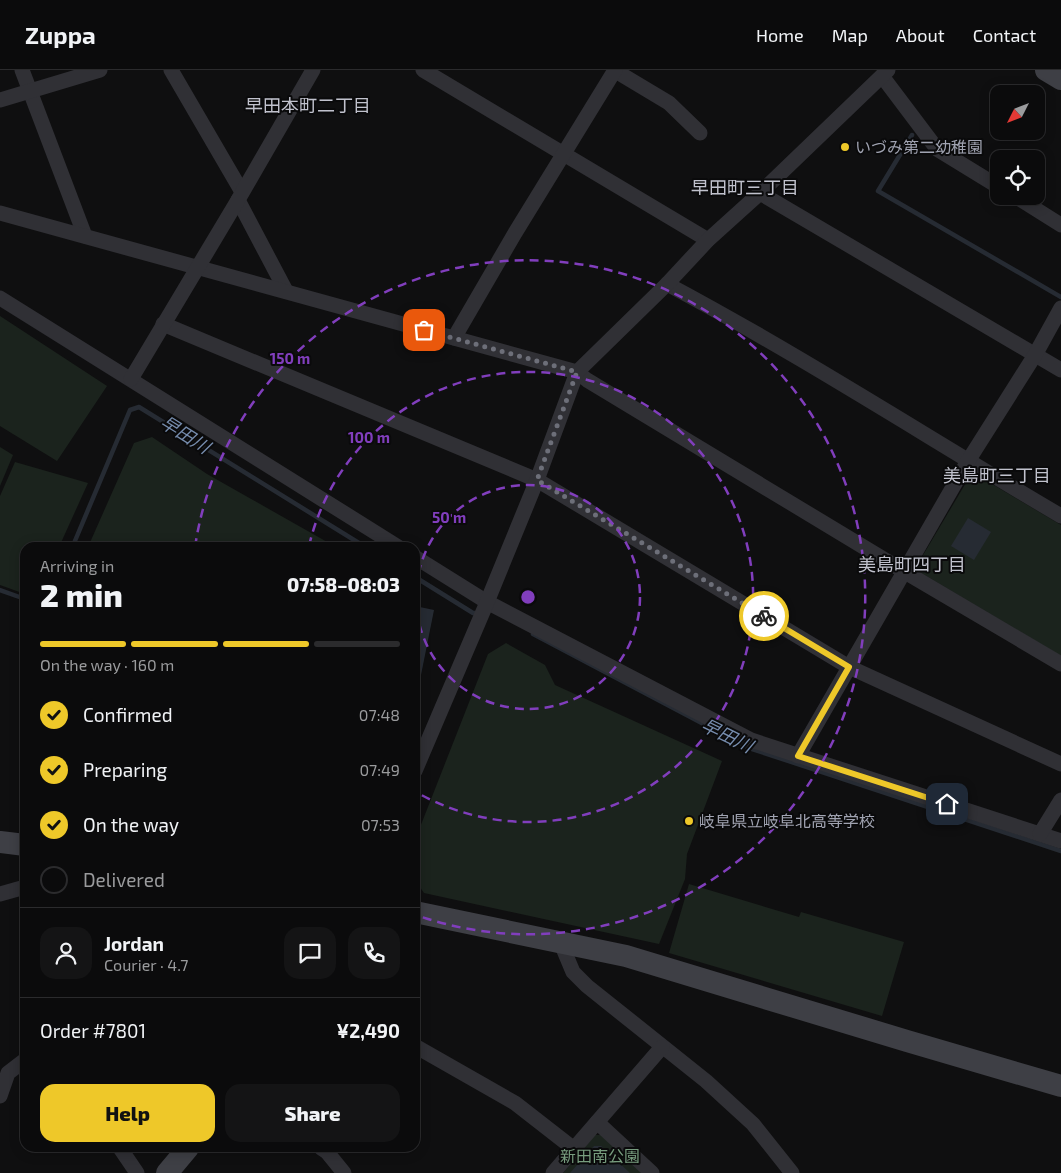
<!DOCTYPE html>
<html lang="en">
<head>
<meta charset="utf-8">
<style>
	:root { --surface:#0b0b0c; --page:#141415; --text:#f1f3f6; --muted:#9a9b9d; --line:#2b2b2d; --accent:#eec829 }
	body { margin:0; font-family:"Exo 2","Noto Sans JP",sans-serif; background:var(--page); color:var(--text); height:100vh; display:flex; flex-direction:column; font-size:19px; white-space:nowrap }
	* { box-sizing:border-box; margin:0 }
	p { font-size:16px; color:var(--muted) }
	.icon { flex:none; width:28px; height:28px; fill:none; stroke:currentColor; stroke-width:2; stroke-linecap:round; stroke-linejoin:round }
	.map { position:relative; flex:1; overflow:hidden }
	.details { position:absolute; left:20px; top:472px; width:400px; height:610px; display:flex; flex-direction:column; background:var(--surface); border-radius:15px; box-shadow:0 2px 12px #0003,0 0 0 1px var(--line) }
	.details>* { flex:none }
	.needle { width:32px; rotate:228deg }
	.fabs { position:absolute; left:990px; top:15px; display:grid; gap:10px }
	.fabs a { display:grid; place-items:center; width:55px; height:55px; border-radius:10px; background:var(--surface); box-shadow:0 2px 12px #0003,0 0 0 1px var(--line); font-size:25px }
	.pin { position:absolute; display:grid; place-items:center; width:42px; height:42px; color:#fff; margin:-21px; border-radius:10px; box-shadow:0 2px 8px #0006 }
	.courier { position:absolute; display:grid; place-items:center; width:50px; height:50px; margin:-25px; border:4px solid #eec829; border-radius:50%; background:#fff; color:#222; box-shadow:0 1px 6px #0007 }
	.head em { font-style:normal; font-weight:800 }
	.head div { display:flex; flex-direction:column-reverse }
	.head { display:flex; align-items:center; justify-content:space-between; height:85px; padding:0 20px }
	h1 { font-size:32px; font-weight:800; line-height:38px }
	.bar { display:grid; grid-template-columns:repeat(4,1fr); gap:8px 5px; align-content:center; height:60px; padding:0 20px }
	.bar i { height:6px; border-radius:4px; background:var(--line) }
	.bar .active { background:var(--accent) }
	.bar p { grid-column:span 4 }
	.line { display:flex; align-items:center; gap:12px; padding:0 20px; border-top:1px solid var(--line) }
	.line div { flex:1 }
	.round { display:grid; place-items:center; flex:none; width:52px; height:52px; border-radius:15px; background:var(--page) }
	ol { padding:0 20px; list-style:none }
	li { display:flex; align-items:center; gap:15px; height:55px }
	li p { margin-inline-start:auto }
	li .icon { padding:5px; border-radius:50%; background:var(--accent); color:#111; stroke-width:4 }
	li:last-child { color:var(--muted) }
	li i { width:28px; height:28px; border:2px solid var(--line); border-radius:50% }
	.button { display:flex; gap:10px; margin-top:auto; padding:10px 20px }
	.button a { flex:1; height:58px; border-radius:15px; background:var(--accent); color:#111; font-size:20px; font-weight:800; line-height:58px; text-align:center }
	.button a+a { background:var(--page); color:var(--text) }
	header { display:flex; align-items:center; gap:30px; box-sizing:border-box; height:70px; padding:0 25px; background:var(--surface); border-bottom:1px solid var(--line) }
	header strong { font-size:24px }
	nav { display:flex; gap:28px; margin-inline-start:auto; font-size:18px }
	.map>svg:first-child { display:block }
</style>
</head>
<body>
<header>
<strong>Zuppa</strong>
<nav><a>Home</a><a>Map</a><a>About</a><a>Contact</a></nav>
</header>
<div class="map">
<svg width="1061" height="1103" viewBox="0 0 1061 1103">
	<rect width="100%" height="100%" fill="#0f0f10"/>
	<g fill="#1b231d">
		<path d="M0,246L107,316L57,391L0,356Z"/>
		<path d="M152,367L207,404L336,477H88L134,373Z"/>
		<path d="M0,377L13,385L0,416Z"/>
		<path d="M15,392L88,413L59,477L25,478V524L0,515V426Z"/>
		<path d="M977,405L1061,455V586L918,501L916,497L970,406Z"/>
		<path d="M506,573L545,595L555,615L722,691L687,784L685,809L659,874L424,823L415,810V770L488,584Z"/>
		<path d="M689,814L799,847L801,842L904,872L882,946L669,883Z"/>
		<path d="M595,1065H601L642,1103H563Z"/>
	</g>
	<g fill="#262b33">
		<path d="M968,448L991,462L974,490L951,476Z"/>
		<path d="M415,536L434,540L415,635Z"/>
		<path d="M594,1076H601L630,1103H570Z"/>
	</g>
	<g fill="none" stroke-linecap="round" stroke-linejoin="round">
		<g stroke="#262b33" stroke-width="4.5">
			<path d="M912,65L878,121L1061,227"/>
			<path d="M72,478L130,340L139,337L367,478"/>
			<path d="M415,507L473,543H478"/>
			<path d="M0,520L25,529"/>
			<path d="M533,564L749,678L1061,781"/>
		</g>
		<g stroke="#303035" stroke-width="15">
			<path d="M22,0L85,166"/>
			<path d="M171,0L242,122"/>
			<path d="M423,0L708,170"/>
			<path d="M614,0L669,33L700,63"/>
			<path d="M882,6L937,79L999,117"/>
			<path d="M0,30L100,0"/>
			<path d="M760,123L1061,300"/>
			<path d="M1015,126L1061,155"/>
			<path d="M238,130L286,221"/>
			<path d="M0,143L577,302L587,310L905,502L1061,594"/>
			<path d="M667,214C802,286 930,369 1061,446"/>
			<path d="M0,228L400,478"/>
			<path d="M163,254L537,410L849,597L1061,694"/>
			<path d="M454,268L515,163L615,0"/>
			<path d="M131,309L238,130L313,0"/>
			<path d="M415,487L487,532L751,670L1061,771"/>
			<path d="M798,686L968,391L1035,285L1061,238"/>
			<path d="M415,701L485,537L537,410L577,302L667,214L708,170L760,123L888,0"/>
			<path d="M1040,764L1061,730"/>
			<path d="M0,824L25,817"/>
			<path d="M560,871L573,902L587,916L706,1011L753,1054L792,1103"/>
			<path d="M415,976L515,1033L574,1079"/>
			<path d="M0,1026L8,1003L25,990"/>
			<path d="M597,1052L652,1103"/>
			<path d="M120,1078L137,1103"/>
			<path d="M321,1078L327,1082L344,1103"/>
			<path d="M553,1103L662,977"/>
		</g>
		<g stroke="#3e3f45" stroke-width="22">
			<path d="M1046,0L1061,9"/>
			<path d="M0,772L25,775"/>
			<path d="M415,842L626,886L907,971L1061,1016"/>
			<path d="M167,1103L188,1078"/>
		</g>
	</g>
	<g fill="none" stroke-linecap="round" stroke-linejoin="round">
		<path stroke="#6d6f79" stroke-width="5" stroke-dasharray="0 9" d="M424,260L577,302L537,410L764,546"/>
		<path stroke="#eec829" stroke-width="6" d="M764,546L849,597L798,686L947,734"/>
	</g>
	<g fill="none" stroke="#813ebd" stroke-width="2.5" stroke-dasharray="9 6">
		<circle cx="528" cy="527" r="112"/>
		<path d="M309 476A225 225 0 1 1 416 722"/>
		<path d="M195 477A337 337 0 1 1 416 845"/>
	</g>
	<g fill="#eec829" stroke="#0a0a0b" stroke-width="2">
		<circle cx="845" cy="77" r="5"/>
		<circle cx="689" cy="751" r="5"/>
	</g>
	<g text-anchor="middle" stroke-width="4" stroke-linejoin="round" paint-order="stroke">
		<g font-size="16" fill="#a0a3b1" stroke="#0a0a0b" text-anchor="start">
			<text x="855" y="83">いづみ第二幼稚園</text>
			<text x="699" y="757">岐阜県立岐阜北高等学校</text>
		</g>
		<g font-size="16" fill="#779c7e" stroke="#0a0a0b">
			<text x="600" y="1092">新田南公園</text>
		</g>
		<g font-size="18" fill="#c1c2cd" stroke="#0a0a0b">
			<text x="308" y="42">早田本町二丁目</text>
			<text x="745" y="124">早田町三丁目</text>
			<text x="997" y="412">美島町三丁目</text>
			<text x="912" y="501">美島町四丁目</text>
		</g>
		<g font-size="18" font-style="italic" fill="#768cad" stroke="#0a0a0b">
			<text transform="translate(185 365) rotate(32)" y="6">早田川</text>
			<text transform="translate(727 666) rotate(26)" y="6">早田川</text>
		</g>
	</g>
	<circle cx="528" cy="527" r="8" fill="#813ebd" stroke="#0a0a0b" stroke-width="2.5"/>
	<g font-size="15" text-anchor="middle" font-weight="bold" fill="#813ebd" stroke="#0a0a0b" stroke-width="4" stroke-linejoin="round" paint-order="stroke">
		<text x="290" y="294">150 m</text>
		<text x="369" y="373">100 m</text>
		<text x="449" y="453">50 m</text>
	</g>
</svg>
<div class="fabs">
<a><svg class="needle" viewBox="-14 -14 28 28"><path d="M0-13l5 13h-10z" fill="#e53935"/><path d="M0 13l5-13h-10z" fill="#9a9b9d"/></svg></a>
<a><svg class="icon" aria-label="locate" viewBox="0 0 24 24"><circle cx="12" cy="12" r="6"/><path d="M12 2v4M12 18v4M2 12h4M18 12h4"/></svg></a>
</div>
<div class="pin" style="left:424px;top:260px;background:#ea580c"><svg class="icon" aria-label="bag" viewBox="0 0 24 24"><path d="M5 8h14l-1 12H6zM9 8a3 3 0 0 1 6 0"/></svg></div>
<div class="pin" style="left:947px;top:734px;background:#1f2937"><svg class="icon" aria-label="home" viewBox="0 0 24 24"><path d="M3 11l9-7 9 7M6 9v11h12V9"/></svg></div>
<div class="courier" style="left:764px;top:546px"><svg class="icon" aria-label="bike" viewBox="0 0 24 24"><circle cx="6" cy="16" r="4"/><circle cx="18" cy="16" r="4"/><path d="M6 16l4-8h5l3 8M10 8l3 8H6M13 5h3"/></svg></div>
<section class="details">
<div class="head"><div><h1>2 min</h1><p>Arriving in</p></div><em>07:58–08:03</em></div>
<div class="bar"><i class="active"></i><i class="active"></i><i class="active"></i><i></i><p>On the way · 160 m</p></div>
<ol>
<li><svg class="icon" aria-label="check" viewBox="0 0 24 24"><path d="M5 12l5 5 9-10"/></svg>Confirmed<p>07:48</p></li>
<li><svg class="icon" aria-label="check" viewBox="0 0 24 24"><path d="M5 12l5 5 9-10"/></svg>Preparing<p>07:49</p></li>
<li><svg class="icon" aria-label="check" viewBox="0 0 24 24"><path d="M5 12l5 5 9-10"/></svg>On the way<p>07:53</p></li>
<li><i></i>Delivered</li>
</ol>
<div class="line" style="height:90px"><a class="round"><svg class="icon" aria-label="person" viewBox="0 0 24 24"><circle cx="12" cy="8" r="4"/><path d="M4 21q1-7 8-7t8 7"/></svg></a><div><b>Jordan</b><p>Courier · 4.7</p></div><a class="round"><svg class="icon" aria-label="chat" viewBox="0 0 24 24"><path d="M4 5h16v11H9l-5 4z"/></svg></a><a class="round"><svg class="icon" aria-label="phone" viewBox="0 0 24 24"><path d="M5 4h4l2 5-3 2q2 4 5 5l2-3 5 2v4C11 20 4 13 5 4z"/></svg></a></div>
<div class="line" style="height:65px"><div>Order #7801</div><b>¥2,490</b></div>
<div class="button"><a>Help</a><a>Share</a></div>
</section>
</div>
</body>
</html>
